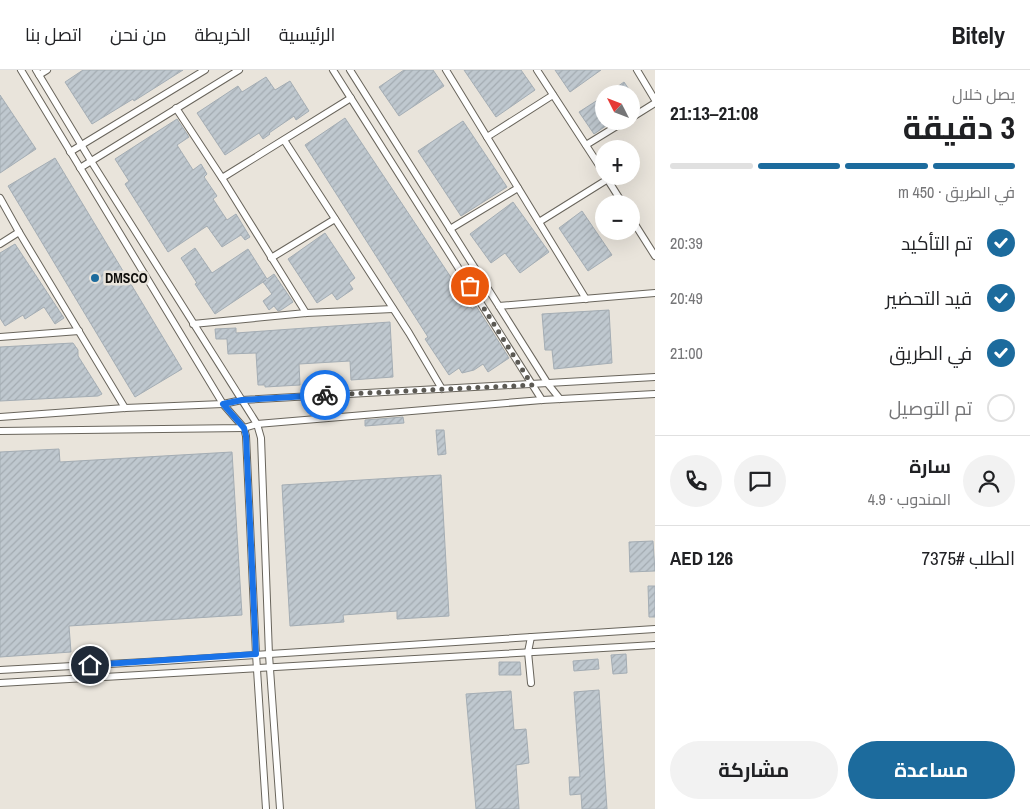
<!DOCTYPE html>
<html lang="ar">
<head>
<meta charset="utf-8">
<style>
	:root { --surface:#fff; --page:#f2f2f2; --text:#202124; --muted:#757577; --line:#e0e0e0; --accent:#1c6b9d }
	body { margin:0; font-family:"Archivo Narrow",Cairo,sans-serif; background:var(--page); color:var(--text); direction:rtl; height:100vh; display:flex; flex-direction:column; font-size:19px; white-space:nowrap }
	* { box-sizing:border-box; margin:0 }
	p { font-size:16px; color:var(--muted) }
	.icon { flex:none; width:28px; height:28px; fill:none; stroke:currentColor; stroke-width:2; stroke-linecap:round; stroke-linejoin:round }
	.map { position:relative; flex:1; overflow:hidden; direction:ltr }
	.sheet { display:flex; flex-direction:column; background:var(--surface); width:375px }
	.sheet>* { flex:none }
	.needle { width:32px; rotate:312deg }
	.controls { position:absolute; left:595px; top:15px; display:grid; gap:10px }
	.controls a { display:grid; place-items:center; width:45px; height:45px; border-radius:50%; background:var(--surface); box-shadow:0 5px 20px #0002; font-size:25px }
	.pin { position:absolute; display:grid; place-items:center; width:42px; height:42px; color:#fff; margin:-21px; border:2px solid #fff; border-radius:50%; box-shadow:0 1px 5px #0007 }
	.courier { position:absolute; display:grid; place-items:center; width:50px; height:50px; margin:-25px; border:4px solid #1a73e8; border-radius:50%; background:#fff; color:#222; box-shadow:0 1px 6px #0007 }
	.head em { font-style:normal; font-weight:700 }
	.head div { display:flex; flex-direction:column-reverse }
	.head { display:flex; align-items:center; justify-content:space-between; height:85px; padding:0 15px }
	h1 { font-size:32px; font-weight:700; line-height:38px }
	.bar { display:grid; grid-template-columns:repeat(4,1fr); gap:8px 5px; align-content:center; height:60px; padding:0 15px }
	.bar i { height:6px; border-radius:4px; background:var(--line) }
	.bar .on { background:var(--accent) }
	.bar p { grid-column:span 4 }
	.line { display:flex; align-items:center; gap:12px; padding:0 15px; border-top:1px solid var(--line) }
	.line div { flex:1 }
	.round { display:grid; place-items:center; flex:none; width:52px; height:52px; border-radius:26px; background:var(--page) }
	ol { padding:0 15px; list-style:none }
	li { display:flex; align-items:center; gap:15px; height:55px }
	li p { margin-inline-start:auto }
	li .icon { padding:5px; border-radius:50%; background:var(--accent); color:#fff; stroke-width:4 }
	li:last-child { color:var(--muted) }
	li i { width:28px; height:28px; border:2px solid var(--line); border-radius:50% }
	.button { display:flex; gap:10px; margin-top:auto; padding:10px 15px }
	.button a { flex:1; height:58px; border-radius:30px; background:var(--accent); color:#fff; font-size:20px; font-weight:700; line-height:58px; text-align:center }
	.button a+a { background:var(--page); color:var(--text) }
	header { display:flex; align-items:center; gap:30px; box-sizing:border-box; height:70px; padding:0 25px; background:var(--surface); border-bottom:1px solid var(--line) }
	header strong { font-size:24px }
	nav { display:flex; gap:28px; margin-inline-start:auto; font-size:18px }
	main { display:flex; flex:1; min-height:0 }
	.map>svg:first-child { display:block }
</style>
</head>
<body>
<header>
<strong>Bitely</strong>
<nav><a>الرئيسية</a><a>الخريطة</a><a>من نحن</a><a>اتصل بنا</a></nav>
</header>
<main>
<section class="sheet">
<div class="head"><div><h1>3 دقيقة</h1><p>يصل خلال</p></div><em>21:08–21:13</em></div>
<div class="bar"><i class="on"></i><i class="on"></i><i class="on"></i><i></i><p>في الطريق · 450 m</p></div>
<ol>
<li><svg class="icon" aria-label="check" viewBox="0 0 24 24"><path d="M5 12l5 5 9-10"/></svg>تم التأكيد<p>20:39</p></li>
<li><svg class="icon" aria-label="check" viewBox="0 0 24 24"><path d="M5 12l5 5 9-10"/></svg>قيد التحضير<p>20:49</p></li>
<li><svg class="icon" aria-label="check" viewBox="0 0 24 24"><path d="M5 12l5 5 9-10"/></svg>في الطريق<p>21:00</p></li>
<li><i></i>تم التوصيل</li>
</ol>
<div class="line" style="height:90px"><a class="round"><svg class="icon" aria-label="person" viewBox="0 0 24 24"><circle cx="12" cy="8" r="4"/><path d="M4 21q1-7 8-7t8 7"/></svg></a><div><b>سارة</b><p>المندوب · 4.9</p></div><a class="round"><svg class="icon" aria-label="chat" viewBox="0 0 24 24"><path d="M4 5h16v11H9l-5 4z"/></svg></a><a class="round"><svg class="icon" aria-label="phone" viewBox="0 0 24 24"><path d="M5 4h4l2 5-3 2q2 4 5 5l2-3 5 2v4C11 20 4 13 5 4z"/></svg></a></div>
<div class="line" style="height:65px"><div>الطلب #7375</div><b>AED 126</b></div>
<div class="button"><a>مساعدة</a><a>مشاركة</a></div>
</section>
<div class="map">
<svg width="655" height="739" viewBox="0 0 655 739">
	<defs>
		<pattern id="building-hatch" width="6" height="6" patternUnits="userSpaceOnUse" patternTransform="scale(1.25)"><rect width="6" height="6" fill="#bfc8cf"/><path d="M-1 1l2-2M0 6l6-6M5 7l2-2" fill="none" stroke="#a3abb1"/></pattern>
	</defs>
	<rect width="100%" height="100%" fill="#e9e4db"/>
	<g fill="url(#building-hatch)" stroke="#a4adb4">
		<path d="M83,0H183L134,31L133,29L92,54L65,12Z"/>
		<path d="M404,0H433L444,16L399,46L379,17Z"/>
		<path d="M464,0H521L535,20L496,47Z"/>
		<path d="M555,0H601L570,22Z"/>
		<path d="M266,7L275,20L290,11L309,41L296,50L294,46L269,63L270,64L263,69L259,63L225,85L197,43L238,16L242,22Z"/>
		<path d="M624,12L639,34L631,39V24H607Z"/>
		<path d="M0,25L36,79L0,103Z"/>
		<path d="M604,26V51H613L594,64L579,42Z"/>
		<path d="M345,48L472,239L476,236L509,288L488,302L483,294L474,300L462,303L459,298L449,305L425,269L428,267L305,75Z"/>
		<path d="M177,49L189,67L177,75L193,100L201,94L207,104L204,107L217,126L213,129L227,150L236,144L250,167L245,170L241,165L222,177L207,156L168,182L125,114L129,111L115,89Z"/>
		<path d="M463,51L507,117L461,146L418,81Z"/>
		<path d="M55,88L182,299L135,327L8,116Z"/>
		<path d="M513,132L549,182L520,203L505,183L491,193L470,164Z"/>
		<path d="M582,141L612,185L588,201L559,158Z"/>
		<path d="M325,163L355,208L349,213L353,219L337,230L332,223L317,233L288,189Z"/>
		<path d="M15,174L64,248L55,254L44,237L25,249L23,245L5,256L0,248V183Z"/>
		<path d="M195,178L212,203L248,179L267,209L274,204L293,232L281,240L278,241L274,236L269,240L263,231L272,224L263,212L266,210L215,244L195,214L197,213L181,188Z"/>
		<path d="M609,240L612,293L554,299L552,280H545L542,244Z"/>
		<path d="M390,252L393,307L351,310L350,291L299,294L300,315L265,317V315H258L256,283L228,284L227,269H216L215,259L236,258V263Z"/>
		<path d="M73,273L78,280V286L102,324L98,326L0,331V277Z"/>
		<path d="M403,347L404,353L365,356V350Z"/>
		<path d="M436,360H444L446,384L438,385Z"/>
		<path d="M59,379L60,392L232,382L242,545L69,556L71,582L0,587V382Z"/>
		<path d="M441,405L449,546L397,549V541L343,545L344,552L290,556L282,415Z"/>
		<path d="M653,471L655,501L630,502L629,472Z"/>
		<path d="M648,516H655V547H649Z"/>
		<path d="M626,584L627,603L613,604L611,585Z"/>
		<path d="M598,589L599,599L574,601L573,591Z"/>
		<path d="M499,592H520L521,605H499Z"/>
		<path d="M599,620L607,739H582L581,724L570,725L569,707H580L574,622Z"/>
		<path d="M511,621L514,660L526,659L529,693L516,695L519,739H476L466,624Z"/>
	</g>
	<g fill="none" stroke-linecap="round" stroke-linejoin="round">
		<defs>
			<g id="street">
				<path d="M21,0L223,334L244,358L246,366L256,584L266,739"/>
				<path d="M36,0L91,91L257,354L261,368L269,585L280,739"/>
				<path d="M333,0L542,330"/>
				<path d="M350,0L548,314L560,329"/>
				<path d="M446,0L586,229"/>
				<path d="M537,0L604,103"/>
				<path d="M637,0L655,30"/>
				<path d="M39,5L47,0"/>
				<path d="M176,38L222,108L306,243"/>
				<path d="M631,48L655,33"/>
				<path d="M487,67L553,25"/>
				<path d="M284,70L409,263L442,319"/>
				<path d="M586,75L625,51"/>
				<path d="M70,82L205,0"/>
				<path d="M80,98L239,0"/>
				<path d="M606,107L623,134"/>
				<path d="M222,108L351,28"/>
				<path d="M0,128L19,162L125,338"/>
				<path d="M631,148L655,186"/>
				<path d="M539,152L608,109"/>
				<path d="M450,159L518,118"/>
				<path d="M0,174L19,162"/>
				<path d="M271,188L335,149"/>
				<path d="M499,236L655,223"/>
				<path d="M193,254L306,243L393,239"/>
				<path d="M0,267L79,261"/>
				<path d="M0,347L125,338L223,334L242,330L655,307"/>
				<path d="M0,361L244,358L257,354L542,330L655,324"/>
				<path d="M0,600L163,591L655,559"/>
				<path d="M0,613L655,575"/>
				<path d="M531,613L528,582L531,567"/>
			</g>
		</defs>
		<use href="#street" stroke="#69655c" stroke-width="8"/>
		<use href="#street" stroke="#fff" stroke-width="6"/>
	</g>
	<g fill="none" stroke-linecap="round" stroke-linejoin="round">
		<path stroke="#5c5a54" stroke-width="5" stroke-dasharray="0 9" d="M325,325L532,315L470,216"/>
		<path stroke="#1a73e8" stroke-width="6" d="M90,595L256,584L246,366L244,358L223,334L242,330L325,325"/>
	</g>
	<circle fill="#1c6b9d" stroke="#e9e4db" stroke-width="2" cx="95" cy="208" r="5"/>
	<g text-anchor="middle" stroke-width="5" stroke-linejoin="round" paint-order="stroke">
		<g font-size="14" font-weight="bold" fill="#100f0c" stroke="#e9e4db" text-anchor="start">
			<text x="105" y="213">DMSCO</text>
		</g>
	</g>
</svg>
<div class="controls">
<a><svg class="needle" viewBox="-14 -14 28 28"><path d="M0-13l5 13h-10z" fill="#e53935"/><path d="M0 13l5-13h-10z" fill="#757577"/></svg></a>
<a>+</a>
<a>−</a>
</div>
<div class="pin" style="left:470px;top:216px;background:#ea580c"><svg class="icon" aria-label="bag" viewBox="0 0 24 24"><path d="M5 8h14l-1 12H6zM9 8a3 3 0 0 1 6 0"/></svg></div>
<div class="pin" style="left:90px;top:595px;background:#1f2937"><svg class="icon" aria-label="home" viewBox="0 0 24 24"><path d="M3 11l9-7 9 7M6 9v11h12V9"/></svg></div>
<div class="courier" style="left:325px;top:325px"><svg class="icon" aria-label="bike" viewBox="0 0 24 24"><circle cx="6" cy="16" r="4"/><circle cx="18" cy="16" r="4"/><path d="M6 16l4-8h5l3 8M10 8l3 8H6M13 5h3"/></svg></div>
</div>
</main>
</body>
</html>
